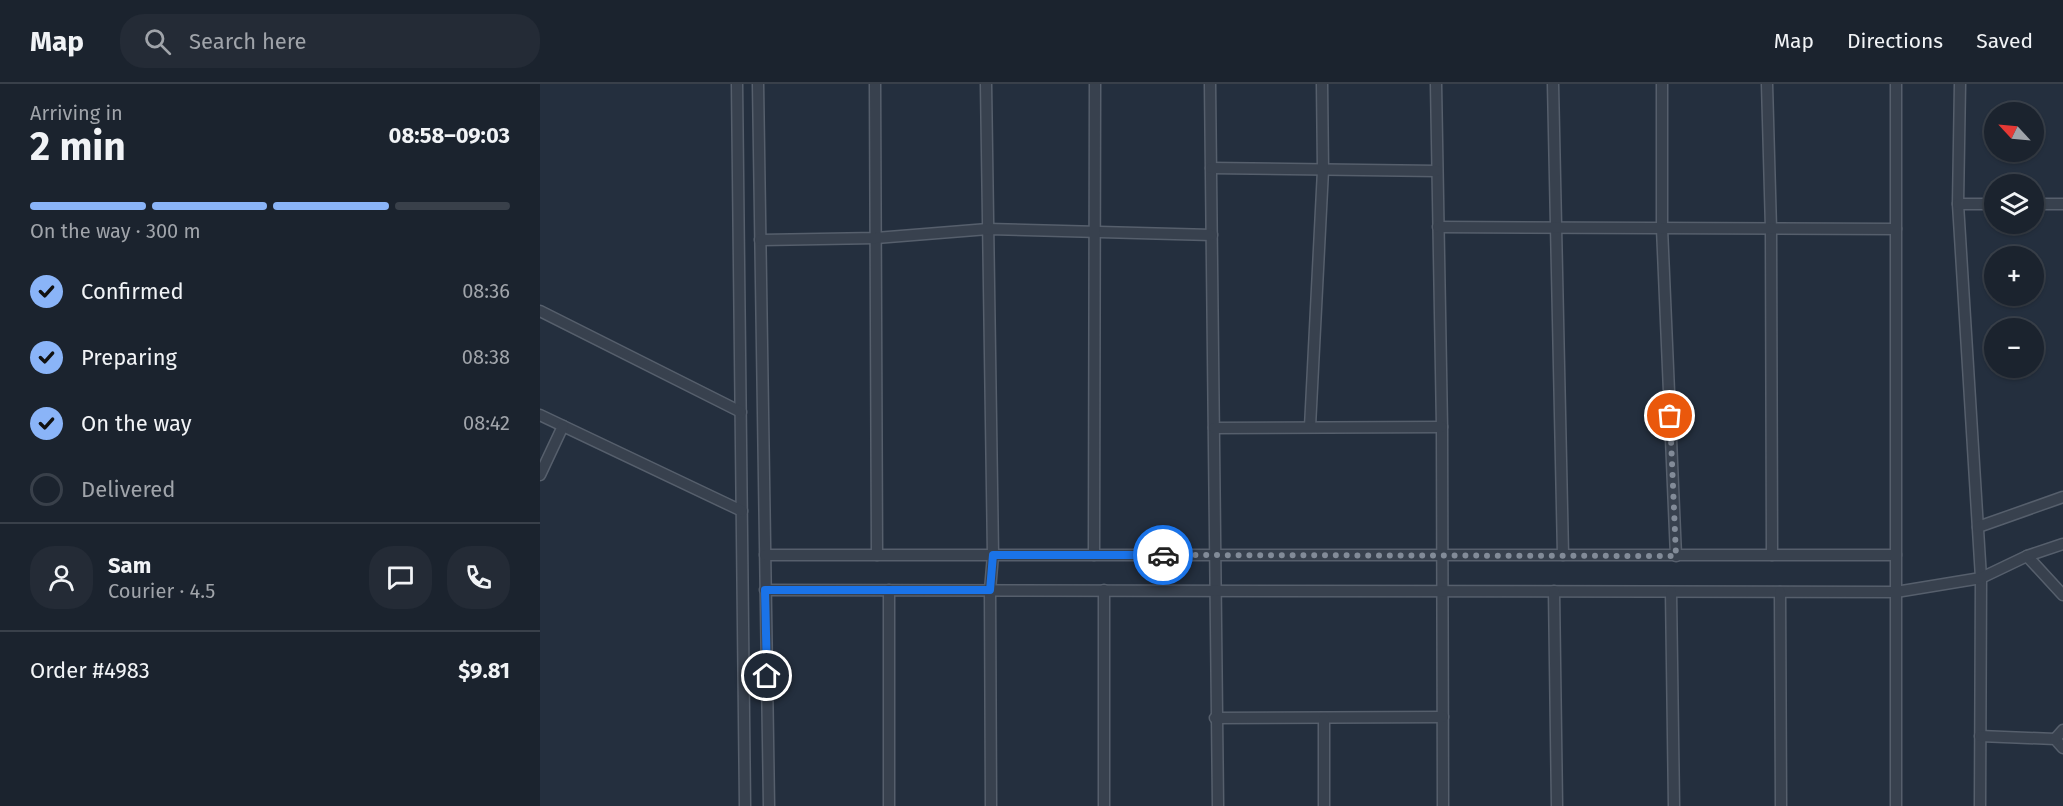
<!DOCTYPE html>
<html lang="en">
<head>
<meta charset="utf-8">
<style>
	:root { --surface:#1b232e; --page:#242b36; --text:#f1f3f6; --muted:#a0a4aa; --line:#39404a; --accent:#8ab4f8 }
	body { margin:0; font-family:"Fira Sans",sans-serif; background:var(--page); color:var(--text); height:100vh; display:flex; flex-direction:column; font-size:22px; white-space:nowrap }
	* { box-sizing:border-box; margin:0 }
	p { font-size:20px; color:var(--muted) }
	.icon { flex:none; width:33px; height:33px; fill:none; stroke:currentColor; stroke-width:2; stroke-linecap:round; stroke-linejoin:round }
	.map { position:relative; flex:1; overflow:hidden }
	.side { display:flex; flex-direction:column; background:var(--surface); width:540px }
	.side>* { flex:none }
	.needle { width:39px; rotate:296deg }
	.buttons { position:absolute; left:1444px; top:18px; display:grid; gap:12px }
	.buttons a { display:grid; place-items:center; width:60px; height:60px; border-radius:50%; background:var(--surface); box-shadow:0 2px 4px #0004,0 0 0 2px var(--line); font-size:30px }
	.pin { position:absolute; display:grid; place-items:center; width:51px; height:51px; color:#fff; margin:-26px; border:3px solid #fff; border-radius:50%; box-shadow:0 2px 6px #0007 }
	.courier { position:absolute; display:grid; place-items:center; width:60px; height:60px; margin:-30px; border:4px solid #1a73e8; border-radius:50%; background:#fff; color:#222; box-shadow:0 2px 8px #0007 }
	.overview em { font-style:normal; font-weight:700 }
	.overview div { display:flex; flex-direction:column-reverse }
	.overview { display:flex; align-items:center; justify-content:space-between; height:102px; padding:0 30px }
	h1 { font-size:39px; font-weight:700; line-height:45px }
	.bar { display:grid; grid-template-columns:repeat(4,1fr); gap:9px 6px; align-content:center; height:72px; padding:0 30px }
	.bar i { height:8px; border-radius:4px; background:var(--line) }
	.bar .on { background:var(--accent) }
	.bar p { grid-column:span 4 }
	.line { display:flex; align-items:center; gap:15px; padding:0 30px; border-top:2px solid var(--line) }
	.line div { flex:1 }
	.round { display:grid; place-items:center; flex:none; width:63px; height:63px; border-radius:24px; background:var(--page) }
	ol { padding:0 30px; list-style:none }
	li { display:flex; align-items:center; gap:18px; height:66px }
	li p { margin-inline-start:auto }
	li .icon { padding:6px; border-radius:50%; background:var(--accent); color:#111; stroke-width:4 }
	li:last-child { color:var(--muted) }
	li i { width:33px; height:33px; border:3px solid var(--line); border-radius:50% }
	header { display:flex; align-items:center; gap:36px; box-sizing:border-box; height:84px; padding:0 30px; background:var(--surface); border-bottom:2px solid var(--line) }
	header strong { font-size:28px }
	nav { display:flex; gap:33px; margin-inline-start:auto; font-size:21px }
	.search { width:420px; height:54px; background:var(--page); display:flex; align-items:center; gap:15px; box-sizing:border-box; padding:0 21px; border-radius:24px; color:var(--muted); font-size:22px }
	main { display:flex; flex:1; min-height:0 }
	.map>svg:first-child { display:block }
</style>
</head>
<body>
<header>
<strong>Map</strong>
<div class="search"><svg class="icon" aria-label="search" viewBox="0 0 24 24"><circle cx="10" cy="10" r="6"/><path d="M15 15l6 6"/></svg>Search here</div>
<nav><a>Map</a><a>Directions</a><a>Saved</a></nav>
</header>
<main>
<section class="side">
<div class="overview"><div><h1>2 min</h1><p>Arriving in</p></div><em>08:58–09:03</em></div>
<div class="bar"><i class="on"></i><i class="on"></i><i class="on"></i><i></i><p>On the way · 300 m</p></div>
<ol>
<li><svg class="icon" aria-label="check" viewBox="0 0 24 24"><path d="M5 12l5 5 9-10"/></svg>Confirmed<p>08:36</p></li>
<li><svg class="icon" aria-label="check" viewBox="0 0 24 24"><path d="M5 12l5 5 9-10"/></svg>Preparing<p>08:38</p></li>
<li><svg class="icon" aria-label="check" viewBox="0 0 24 24"><path d="M5 12l5 5 9-10"/></svg>On the way<p>08:42</p></li>
<li><i></i>Delivered</li>
</ol>
<div class="line" style="height:108px"><a class="round"><svg class="icon" aria-label="person" viewBox="0 0 24 24"><circle cx="12" cy="8" r="4"/><path d="M4 21q1-7 8-7t8 7"/></svg></a><div><b>Sam</b><p>Courier · 4.5</p></div><a class="round"><svg class="icon" aria-label="chat" viewBox="0 0 24 24"><path d="M4 5h16v11H9l-5 4z"/></svg></a><a class="round"><svg class="icon" aria-label="phone" viewBox="0 0 24 24"><path d="M5 4h4l2 5-3 2q2 4 5 5l2-3 5 2v4C11 20 4 13 5 4z"/></svg></a></div>
<div class="line" style="height:78px"><div>Order #4983</div><b>$9.81</b></div>
</section>
<div class="map">
<svg width="1523" height="722" viewBox="0 0 1523 722">
	<rect width="100%" height="100%" fill="#242f3e"/>
	<g fill="none" stroke-linecap="round" stroke-linejoin="round">
		<defs>
			<g id="street">
				<path d="M197,0L205,722"/>
				<path d="M218,0L229,722"/>
				<path d="M335,0L337,471"/>
				<path d="M446,0L453,471L450,506L451,722"/>
				<path d="M670,0L678,722"/>
				<path d="M896,0L902,343L903,722"/>
				<path d="M1013,0L1023,471"/>
				<path d="M1122,0V144L1136,472"/>
				<path d="M1227,0L1231,145L1232,471"/>
				<path d="M1420,0L1418,120L1441,494L1440,722"/>
				<path d="M671,84L897,87"/>
				<path d="M1418,120H1455"/>
				<path d="M1494,120H1523"/>
				<path d="M898,143L1356,145"/>
				<path d="M220,156L336,154L448,145L672,151"/>
				<path d="M0,227L201,328"/>
				<path d="M0,331L202,427"/>
				<path d="M770,343L783,86L782,0"/>
				<path d="M674,344L902,343"/>
				<path d="M0,391L23,342"/>
				<path d="M1438,443L1523,413"/>
				<path d="M225,471H1356"/>
				<path d="M554,471L555,0"/>
				<path d="M1487,472L1523,511"/>
				<path d="M225,506L1356,508L1441,494L1487,472L1523,460"/>
				<path d="M564,506V722"/>
				<path d="M1014,507L1017,722"/>
				<path d="M1131,508L1134,722"/>
				<path d="M1240,508L1241,722"/>
				<path d="M675,634L903,633"/>
				<path d="M784,634V722"/>
				<path d="M1440,652L1515,655L1523,664"/>
				<path d="M1515,655L1523,646"/>
				<path d="M349,722V506"/>
				<path d="M1356,722V0"/>
			</g>
		</defs>
		<use href="#street" stroke="#565f6c" stroke-width="13"/>
		<use href="#street" stroke="#38414e" stroke-width="10"/>
	</g>
	<g fill="none" stroke-linecap="round" stroke-linejoin="round">
		<path stroke="#828b98" stroke-width="6" stroke-dasharray="0 10.8" d="M623,471L1136,472L1130,332"/>
		<path stroke="#1a73e8" stroke-width="8" d="M227,592L225,506H450L453,471H623"/>
	</g>
</svg>
<div class="buttons">
<a><svg class="needle" viewBox="-14 -14 28 28"><path d="M0-13l5 13h-10z" fill="#e53935"/><path d="M0 13l5-13h-10z" fill="#a0a4aa"/></svg></a>
<a><svg class="icon" aria-label="layers" viewBox="0 0 24 24"><path d="M12 4l9 5-9 5-9-5zM3 14l9 5 9-5"/></svg></a>
<a>+</a>
<a>−</a>
</div>
<div class="pin" style="left:1130px;top:332px;background:#ea580c"><svg class="icon" aria-label="bag" viewBox="0 0 24 24"><path d="M5 8h14l-1 12H6zM9 8a3 3 0 0 1 6 0"/></svg></div>
<div class="pin" style="left:227px;top:592px;background:#1f2937"><svg class="icon" aria-label="home" viewBox="0 0 24 24"><path d="M3 11l9-7 9 7M6 9v11h12V9"/></svg></div>
<div class="courier" style="left:623px;top:471px"><svg class="icon" aria-label="car" viewBox="0 0 24 24"><path d="M5 17H2v-5l4-1 3-4h7l3 4 3 1v5h-3M9 17h6M6 11h13"/><circle cx="7" cy="17" r="2"/><circle cx="17" cy="17" r="2"/></svg></div>
</div>
</main>
</body>
</html>
